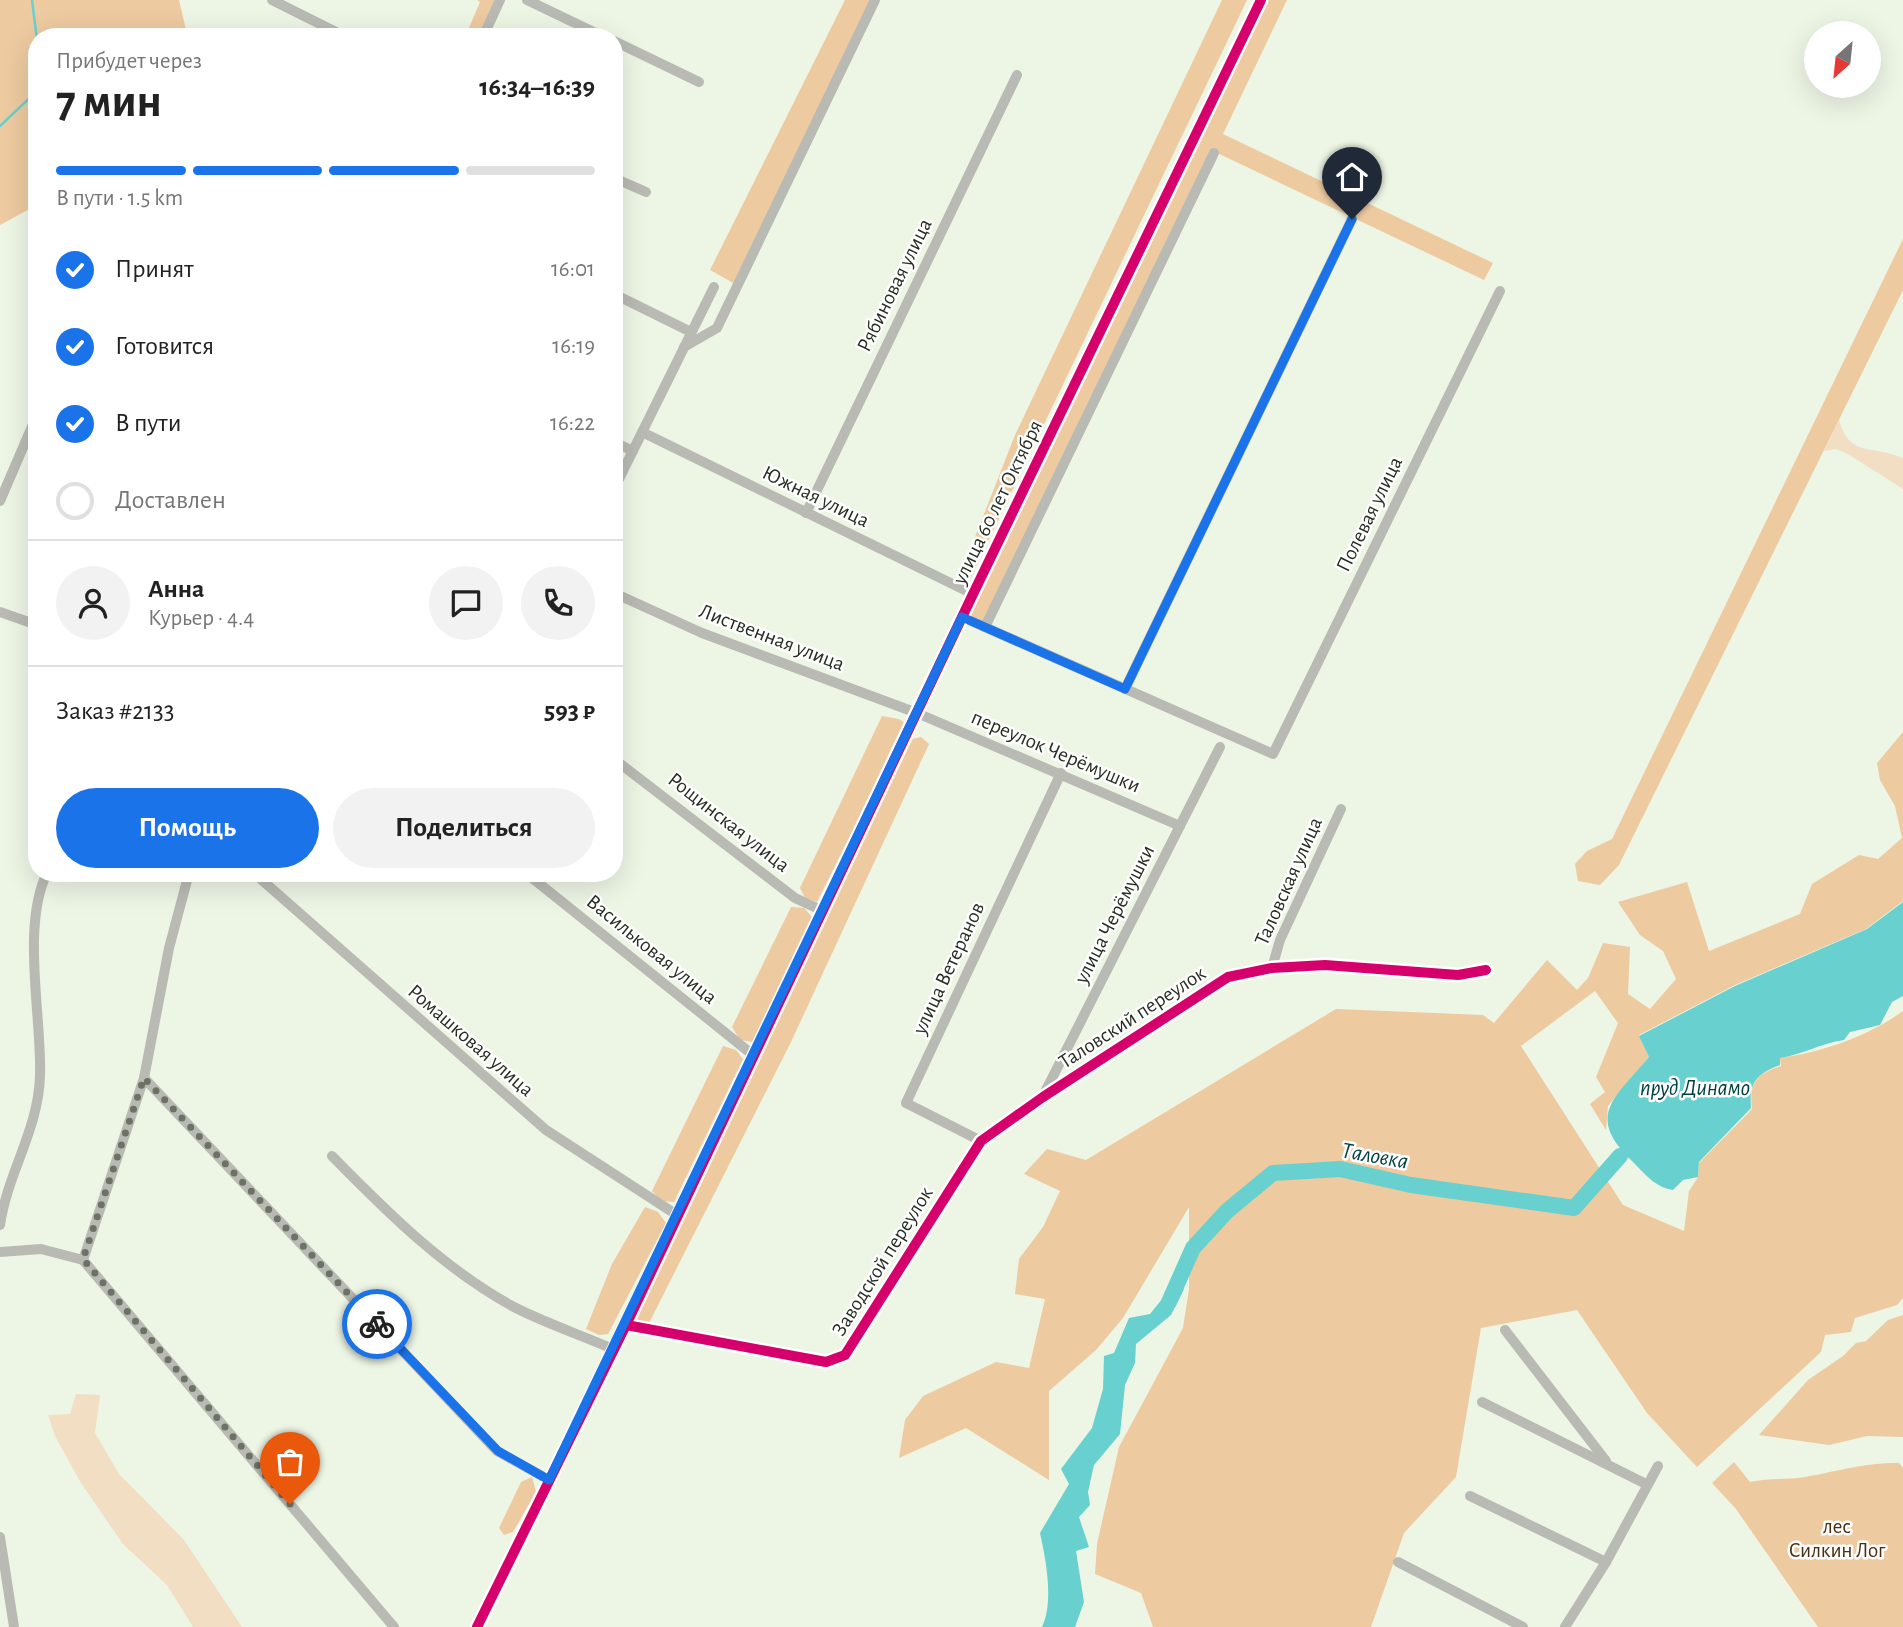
<!DOCTYPE html>
<html lang="ru">
<head>
<meta charset="utf-8">
<style>
	:root { --surface:#fff; --page:#f2f2f2; --text:#222; --muted:#767676; --line:#e0e0e0; --accent:#1a73e8 }
	body { margin:0; font-family:"Alegreya Sans",sans-serif; background:var(--page); color:var(--text); height:100vh; display:flex; flex-direction:column; font-size:26px; white-space:nowrap }
	* { box-sizing:border-box; margin:0 }
	p { font-size:23px; color:var(--muted) }
	.icon { flex:none; width:38px; height:38px; fill:none; stroke:currentColor; stroke-width:2; stroke-linecap:round; stroke-linejoin:round }
	.map { position:relative; flex:1; overflow:hidden }
	.details { position:absolute; left:28px; top:28px; width:595px; height:854px; display:flex; flex-direction:column; background:var(--surface); border-radius:28px; box-shadow:0 7px 28px #0002 }
	.details>* { flex:none }
	.needle { width:46px; rotate:207deg }
	.buttons { position:absolute; left:1804px; top:21px; display:grid; gap:14px }
	.buttons a { display:grid; place-items:center; width:77px; height:77px; border-radius:50%; background:var(--surface); box-shadow:0 7px 28px #0002; font-size:35px }
	.pin { position:absolute; display:grid; place-items:center; width:60px; height:60px; color:#fff; margin:-72px -30px; border-radius:50% 50% 50% 0; rotate:-45deg; box-shadow:0 0 7px #0007 }
	.pin .icon { rotate:45deg }
	.courier { position:absolute; display:grid; place-items:center; width:70px; height:70px; margin:-35px; border:5px solid #1a73e8; border-radius:50%; background:#fff; color:#222; box-shadow:0 2px 9px #0007 }
	.headline em { font-style:normal; font-weight:700 }
	.headline div { display:flex; flex-direction:column-reverse }
	.headline { display:flex; align-items:center; justify-content:space-between; height:119px; padding:0 28px }
	h1 { font-size:46px; font-weight:700; line-height:52px }
	.bar { display:grid; grid-template-columns:repeat(4,1fr); gap:10px 7px; align-content:center; height:84px; padding:0 28px }
	.bar i { height:9px; border-radius:5px; background:var(--line) }
	.bar .current { background:var(--accent) }
	.bar p { grid-column:span 4 }
	.line { display:flex; align-items:center; gap:18px; padding:0 28px; border-top:2px solid var(--line) }
	.line div { flex:1 }
	.round { display:grid; place-items:center; flex:none; width:74px; height:74px; border-radius:37px; background:var(--page) }
	ol { padding:0 28px; list-style:none }
	li { display:flex; align-items:center; gap:21px; height:77px }
	li p { margin-inline-start:auto }
	li .icon { padding:7px; border-radius:50%; background:var(--accent); color:#fff; stroke-width:4 }
	li:last-child { color:var(--muted) }
	li i { width:38px; height:38px; border:4px solid var(--line); border-radius:50% }
	.cta { display:flex; gap:14px; margin-top:auto; padding:14px 28px }
	.cta a { flex:1; height:80px; border-radius:42px; background:var(--accent); color:#fff; font-size:28px; font-weight:700; line-height:80px; text-align:center }
	.cta a+a { background:var(--page); color:var(--text) }
	.map>svg:first-child { display:block }
</style>
</head>
<body>
<div class="map">
<svg width="1903" height="1627" viewBox="0 0 1903 1627">
	<rect width="100%" height="100%" fill="#edf5e5"/>
	<g fill="#f2dec2">
		<path d="M1839,420C1850,458 1870,444 1903,458V489L1848,454L1836,449L1824,451Z"/>
		<path d="M76,1394L100,1395L95,1433L119,1474L184,1540L242,1627H193L167,1585L123,1544L81,1483L55,1436L48,1415L70,1414Z"/>
	</g>
	<g fill="#edcaa0">
		<path d="M0,0H179L187,34L186,37H37V205L0,225Z"/>
		<path d="M477,0H497L481,37H465L480,2Z"/>
		<path d="M845,0H872L735,284L710,270Z"/>
		<path d="M1222,0H1247L968,583L960,584L959,578L1015,435Z"/>
		<path d="M1266,0H1287L1223,134L1493,263L1484,280L1213,151L982,624L972,623L970,615Z"/>
		<path d="M1903,239V290L1619,865L1600,885L1578,881L1575,864L1587,851L1612,839Z"/>
		<path d="M882,716L899,719L906,724L817,902L805,898L800,888Z"/>
		<path d="M1903,732V901L1866,929L1735,985L1639,1035L1649,1057L1608,1106L1606,1130L1590,1104L1605,1092L1596,1077L1618,1023L1595,991L1521,1046L1623,1205L1684,1231L1689,1191L1698,1177L1699,1163L1752,1109C1749,1083 1756,1074 1781,1066L1780,1058C1823,1052 1869,1036 1903,1011V1298L1897,1305L1855,1318L1851,1332L1825,1335L1821,1352L1697,1467L1647,1413L1577,1310L1481,1328L1456,1477L1404,1533L1371,1627H1153L1141,1593L1095,1574L1097,1544L1119,1447L1183,1328L1189,1289V1207L1123,1318L1096,1350L1049,1391V1480L966,1428L899,1458L905,1420L923,1396L996,1362L1029,1368L1045,1299L1015,1294L1019,1259L1043,1227L1060,1191L1024,1174L1047,1149L1086,1160L1336,1009L1483,1015L1494,1023L1547,960L1577,990L1588,978L1603,943L1630,947L1628,994L1650,1009L1676,979L1663,951L1640,935L1618,902L1687,882L1709,951L1800,914L1812,884L1859,855L1878,859L1902,838L1895,806L1880,780L1877,763Z"/>
		<path d="M921,737L929,744L791,1042L647,1327L634,1323L636,1309L912,739Z"/>
		<path d="M791,907L804,908L812,917L753,1042L740,1040L732,1027Z"/>
		<path d="M723,1046L736,1050L743,1059L674,1202L661,1201L652,1191Z"/>
		<path d="M645,1207L658,1212L666,1223L608,1334L599,1335L586,1329L612,1264Z"/>
		<path d="M1903,1315V1437L1867,1436L1829,1445L1759,1435L1808,1380L1843,1356L1856,1343L1866,1341L1888,1320Z"/>
		<path d="M1734,1462L1750,1482C1769,1478 1787,1480 1805,1477C1839,1471 1863,1463 1899,1463L1903,1468V1627H1818L1736,1509L1712,1483Z"/>
		<path d="M532,1477L536,1492L513,1532L504,1535L499,1528L521,1482Z"/>
	</g>
	<g fill="#68d0ce">
		<path d="M1903,902V996L1892,1002L1880,1025L1850,1032L1844,1040C1821,1043 1802,1055 1780,1058V1065C1756,1074 1749,1083 1751,1108L1699,1162L1698,1177L1683,1180L1673,1190C1655,1187 1646,1175 1634,1163C1584,1116 1614,1099 1649,1057L1639,1036L1735,986L1867,929Z"/>
		<path d="M1175,1283L1184,1289L1171,1315L1136,1344L1135,1363L1125,1385L1120,1434L1094,1465L1088,1492L1090,1505L1079,1517L1089,1547L1076,1551L1084,1602L1075,1627H1042C1054,1602 1046,1560 1040,1533L1069,1484L1061,1469L1092,1428L1103,1389L1104,1356L1114,1353L1129,1318L1150,1314Z"/>
	</g>
	<g fill="none" stroke-linecap="round" stroke-linejoin="round">
		<g stroke="#68d0ce" stroke-width="2.5">
			<path d="M32,0L37,40"/>
			<path d="M0,126L37,91"/>
		</g>
		<path stroke="#68d0ce" stroke-width="16" d="M1169,1302L1193,1248L1227,1211L1273,1173L1340,1169L1411,1185L1574,1208L1620,1156"/>
		<g stroke="#babab4" stroke-width="10">
			<path d="M272,0L346,37"/>
			<path d="M527,0L604,37"/>
			<path d="M483,37L500,0"/>
			<path d="M614,41L699,82"/>
			<path d="M614,178L646,192"/>
			<path d="M614,294L691,332"/>
			<path d="M684,347L717,328L875,0"/>
			<path d="M642,432L973,594"/>
			<path d="M614,442L633,451"/>
			<path d="M614,489L714,287"/>
			<path d="M0,501L37,415"/>
			<path d="M806,513L1017,75"/>
			<path d="M614,593L702,633L917,713L1180,826"/>
			<path d="M0,612L37,625"/>
			<path d="M962,617L1273,754L1500,291"/>
			<path d="M985,627L1214,153"/>
			<path d="M1125,689L1352,219"/>
			<path d="M614,759L795,898L823,911"/>
			<path d="M254,873L546,1130L677,1215"/>
			<path d="M526,873L753,1055"/>
			<path d="M1272,968L1280,940L1341,809"/>
			<path d="M144,1078L497,1451L549,1480"/>
			<path d="M1044,1094L1220,747"/>
			<path d="M981,1141L906,1103L1061,773"/>
			<path d="M332,1156C387,1212 444,1269 514,1307C545,1323 581,1335 613,1349"/>
			<path d="M0,1225C7,1174 39,1129 40,1075C42,1018 21,926 47,873"/>
			<path d="M0,1252L41,1249L83,1260"/>
			<path d="M83,1260L394,1627"/>
			<path d="M83,1260L144,1078L169,948L189,873"/>
			<path d="M626,1325L826,1362L845,1355L981,1141L1043,1097L1228,977L1272,968L1325,965L1458,975L1486,970"/>
			<path d="M1505,1330L1606,1461"/>
			<path d="M1482,1402L1646,1484"/>
			<path d="M1470,1496L1606,1562"/>
			<path d="M0,1537L14,1627"/>
			<path d="M1398,1562L1523,1627"/>
			<path d="M477,1627L626,1325L973,594L1261,0"/>
			<path d="M1565,1627L1606,1562L1658,1466"/>
		</g>
		<defs>
			<g id="cycleway">
				<path d="M626,1325L826,1362L845,1355L981,1141L1043,1097L1228,977L1272,968L1325,965L1458,975L1486,970"/>
				<path d="M477,1627L626,1325L973,594L1261,0"/>
			</g>
		</defs>
		<use href="#cycleway" stroke="#fff" stroke-width="15"/>
		<use href="#cycleway" stroke="#d6006c" stroke-width="10"/>
	</g>
	<g fill="none" stroke-linecap="round" stroke-linejoin="round">
		<path stroke="#6c7366" stroke-width="7" stroke-dasharray="0 12.6" d="M290,1504L83,1259L144,1078L377,1324"/>
		<path stroke="#1a73e8" stroke-width="9" d="M377,1324L498,1451L549,1480L962,617L1125,689L1352,219"/>
	</g>
	<g text-anchor="middle" stroke-width="5" stroke-linejoin="round" paint-order="stroke">
		<g font-size="21" fill="#272d22" stroke="#fff">
			<text transform="translate(894 285) rotate(-64)" y="7">Рябиновая улица</text>
			<text transform="translate(816 496) rotate(26)" y="7">Южная улица</text>
			<text transform="translate(997 502) rotate(-64)" y="7">улица 60 лет Октября</text>
			<text transform="translate(1369 514) rotate(-64)" y="7">Полевая улица</text>
			<text transform="translate(772 637) rotate(21)" y="7">Лиственная улица</text>
			<text transform="translate(1056 751) rotate(23)" y="7">переулок Черёмушки</text>
			<text transform="translate(729 822) rotate(38)" y="7">Рощинская улица</text>
			<text transform="translate(1288 881) rotate(-66)" y="7">Таловская улица</text>
			<text transform="translate(1114 914) rotate(-63)" y="7">улица Черёмушки</text>
			<text transform="translate(652 949) rotate(39)" y="7">Васильковая улица</text>
			<text transform="translate(948 968) rotate(-65)" y="7">улица Ветеранов</text>
			<text transform="translate(1132 1017) rotate(-33)" y="7">Таловский переулок</text>
			<text transform="translate(471 1040) rotate(41)" y="7">Ромашковая улица</text>
			<text transform="translate(882 1261) rotate(-58)" y="7">Заводской переулок</text>
		</g>
		<g font-size="21" fill="#4a2e12" stroke="#fff">
			<text x="1837" y="1533">лес<tspan x="1837" dy="24">Силкин Лог</tspan></text>
		</g>
		<g font-size="23" font-style="italic" fill="#004142" stroke="#fff">
			<text x="1695" y="1095">пруд Динамо</text>
			<text transform="translate(1375 1155) rotate(10)" y="8">Таловка</text>
		</g>
	</g>
</svg>
<div class="buttons">
<a><svg class="needle" viewBox="-14 -14 28 28"><path d="M0-13l5 13h-10z" fill="#e53935"/><path d="M0 13l5-13h-10z" fill="#767676"/></svg></a>
</div>
<div class="pin" style="left:290px;top:1504px;background:#ea580c"><svg class="icon" aria-label="bag" viewBox="0 0 24 24"><path d="M5 8h14l-1 12H6zM9 8a3 3 0 0 1 6 0"/></svg></div>
<div class="pin" style="left:1352px;top:219px;background:#1f2937"><svg class="icon" aria-label="home" viewBox="0 0 24 24"><path d="M3 11l9-7 9 7M6 9v11h12V9"/></svg></div>
<div class="courier" style="left:377px;top:1324px"><svg class="icon" aria-label="bike" viewBox="0 0 24 24"><circle cx="6" cy="16" r="4"/><circle cx="18" cy="16" r="4"/><path d="M6 16l4-8h5l3 8M10 8l3 8H6M13 5h3"/></svg></div>
<section class="details">
<div class="headline"><div><h1>7 мин</h1><p>Прибудет через</p></div><em>16:34–16:39</em></div>
<div class="bar"><i class="current"></i><i class="current"></i><i class="current"></i><i></i><p>В пути · 1.5 km</p></div>
<ol>
<li><svg class="icon" aria-label="check" viewBox="0 0 24 24"><path d="M5 12l5 5 9-10"/></svg>Принят<p>16:01</p></li>
<li><svg class="icon" aria-label="check" viewBox="0 0 24 24"><path d="M5 12l5 5 9-10"/></svg>Готовится<p>16:19</p></li>
<li><svg class="icon" aria-label="check" viewBox="0 0 24 24"><path d="M5 12l5 5 9-10"/></svg>В пути<p>16:22</p></li>
<li><i></i>Доставлен</li>
</ol>
<div class="line" style="height:126px"><a class="round"><svg class="icon" aria-label="person" viewBox="0 0 24 24"><circle cx="12" cy="8" r="4"/><path d="M4 21q1-7 8-7t8 7"/></svg></a><div><b>Анна</b><p>Курьер · 4.4</p></div><a class="round"><svg class="icon" aria-label="chat" viewBox="0 0 24 24"><path d="M4 5h16v11H9l-5 4z"/></svg></a><a class="round"><svg class="icon" aria-label="phone" viewBox="0 0 24 24"><path d="M5 4h4l2 5-3 2q2 4 5 5l2-3 5 2v4C11 20 4 13 5 4z"/></svg></a></div>
<div class="line" style="height:91px"><div>Заказ #2133</div><b>593 ₽</b></div>
<div class="cta"><a>Помощь</a><a>Поделиться</a></div>
</section>
</div>
</body>
</html>
